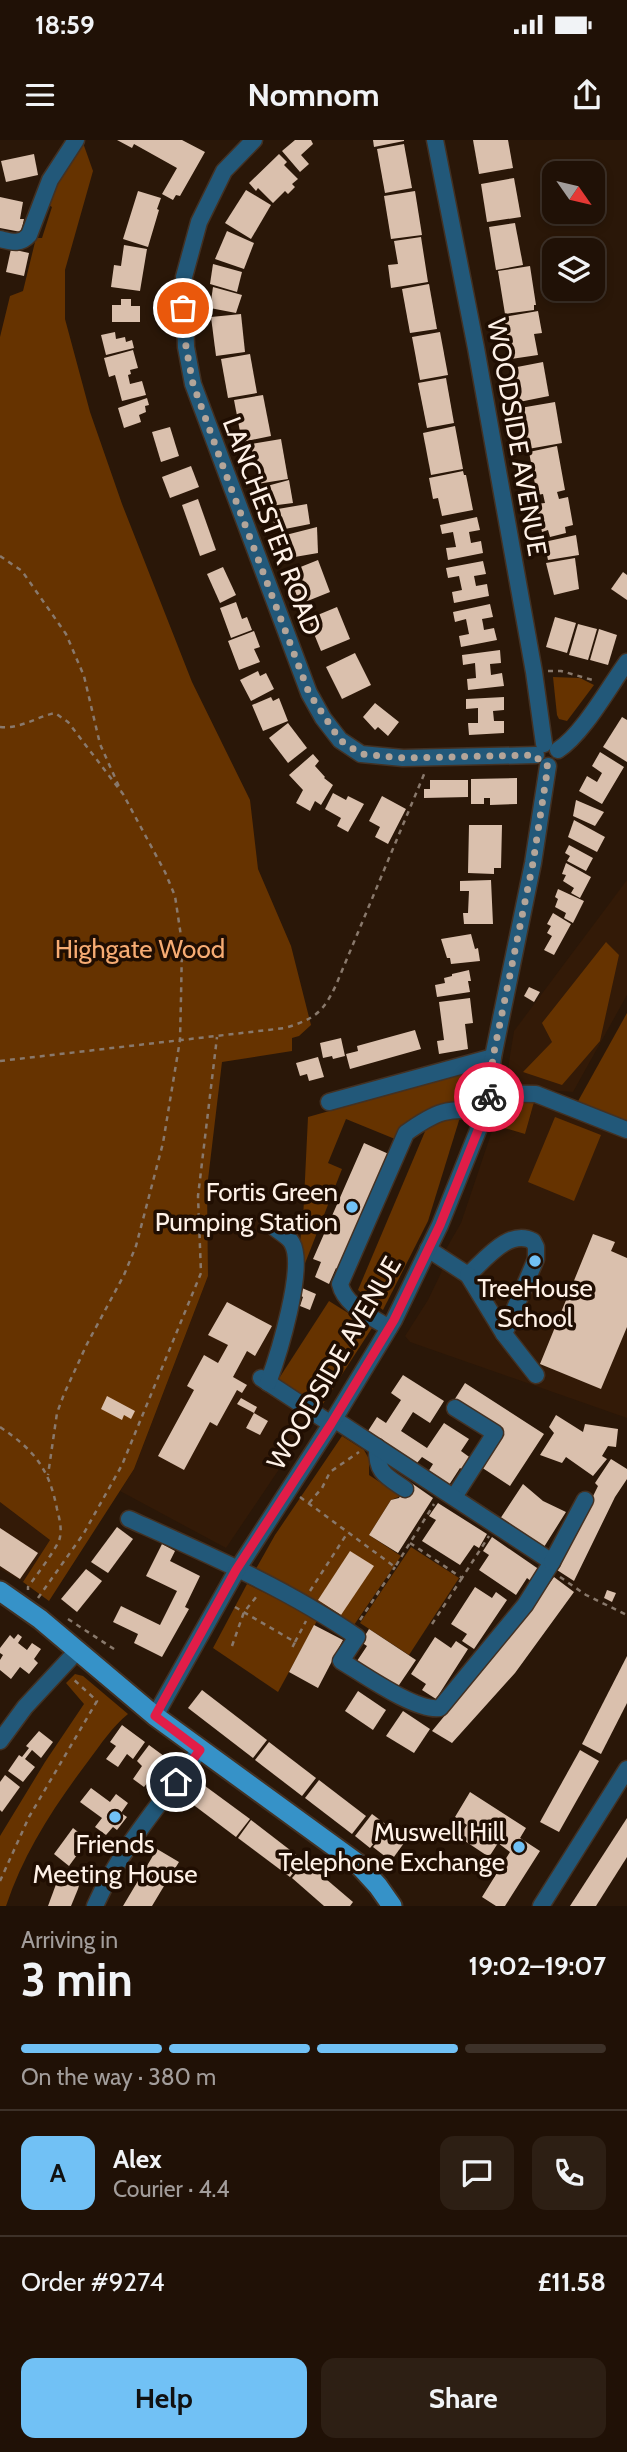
<!DOCTYPE html>
<html lang="en">
<head>
<meta charset="utf-8">
<style>
	:root { --surface:#201106; --page:#2d1f14; --text:#f1f3f6; --muted:#a29d9b; --line:#3d3128; --accent:#71c1f5 }
	body { margin:0; font-family:Cabin,sans-serif; background:var(--page); color:var(--text); height:100vh; display:flex; flex-direction:column; font-size:26px; white-space:nowrap }
	* { box-sizing:border-box; margin:0 }
	p { font-size:23px; color:var(--muted) }
	.icon { flex:none; width:38px; height:38px; fill:none; stroke:currentColor; stroke-width:2; stroke-linecap:round; stroke-linejoin:round }
	.map { position:relative; height:1766px; overflow:hidden }
	.panel { display:flex; flex-direction:column; background:var(--surface); flex:1 }
	.panel>* { flex:none }
	.needle { width:46px; rotate:124deg }
	.tools { position:absolute; left:542px; top:21px; display:grid; gap:14px }
	.tools a { display:grid; place-items:center; width:63px; height:63px; border-radius:14px; background:var(--surface); box-shadow:0 4px 10px #0003,0 0 0 2px var(--line); font-size:35px }
	.pin { position:absolute; display:grid; place-items:center; width:60px; height:60px; color:#fff; margin:-30px; border:4px solid #fff; border-radius:50%; box-shadow:0 2px 7px #0007 }
	.courier { position:absolute; display:grid; place-items:center; width:70px; height:70px; margin:-35px; border:5px solid #e11d48; border-radius:50%; background:#fff; color:#222; box-shadow:0 2px 9px #0007 }
	.headline em { font-style:normal; font-weight:700 }
	.headline div { display:flex; flex-direction:column-reverse }
	.headline { display:flex; align-items:center; justify-content:space-between; height:119px; padding:0 21px }
	h1 { font-size:46px; font-weight:700; line-height:52px }
	.bar { display:grid; grid-template-columns:repeat(4,1fr); gap:10px 7px; align-content:center; height:84px; padding:0 21px }
	.bar i { height:9px; border-radius:5px; background:var(--line) }
	.bar .on { background:var(--accent) }
	.bar p { grid-column:span 4 }
	.line { display:flex; align-items:center; gap:18px; padding:0 21px; border-top:2px solid var(--line) }
	.line div { flex:1 }
	.round { display:grid; place-items:center; flex:none; width:74px; height:74px; border-radius:14px; background:var(--page) }
	.primary-button { display:flex; gap:14px; margin-top:auto; padding:14px 21px }
	.primary-button a { flex:1; height:80px; border-radius:14px; background:var(--accent); color:#111; font-size:28px; font-weight:700; line-height:80px; text-align:center }
	.primary-button a+a { background:var(--page); color:var(--text) }
	.status { display:flex; justify-content:space-between; align-items:center; height:49px; padding:0 35px; background:var(--surface); direction:ltr }
	.status svg { height:19px; fill:currentColor }
	header { display:flex; justify-content:space-between; align-items:center; height:91px; padding:0 21px; background:var(--surface); font-size:32px; font-weight:700 }
	.map>svg:first-child { display:block }
</style>
</head>
<body>
<div class="status"><b>18:59</b><svg viewBox="0 0 49 12"><path d="M0 12V9h3v3zM5 12V6h3v6zM10 12V3h3v9zM15 12V0h3v12zM26 1h20v11H26zM47 4h2v5h-2z"/></svg></div>
<header><svg class="icon" aria-label="menu" viewBox="0 0 24 24"><path d="M4 6h16M4 12h16M4 18h16"/></svg>Nomnom<svg class="icon" aria-label="share" viewBox="0 0 24 24"><path d="M12 15V3M7 8l5-5 5 5M5 13v7h14v-7"/></svg></header>
<div class="map">
<svg width="627" height="1766" viewBox="0 0 627 1766">
	<rect width="100%" height="100%" fill="#2a1708"/>
	<g fill="#331a07">
		<path d="M627,740V855L573,952L505,947L514,891Z"/>
		<path d="M534,962L627,997V1278L410,1202L405,1196L428,1160L441,1133L446,1109L461,1083L494,985L525,994Z"/>
		<path d="M207,1076L303,1080L293,1154L276,1243L319,1270L226,1408L120,1351L134,1329L208,1136Z"/>
		<path d="M0,1362L50,1400L23,1442L0,1429Z"/>
	</g>
	<g fill="#630">
		<path d="M82,0L93,31L65,130V179L90,272L122,364L192,542L250,660L258,729L291,806L311,885L299,896L292,898V911L222,922L207,1048L208,1136L134,1329L49,1461L23,1442L50,1400L0,1362V197L10,156L23,151L36,98H42L52,67L44,62Z"/>
		<path d="M553,537L580,538L594,545L567,581L559,579L557,575Z"/>
		<path d="M606,802L619,815L600,901L562,945L523,932L552,902L542,883Z"/>
		<path d="M627,873V983L577,963Z"/>
		<path d="M474,930L463,965C433,963 414,975 395,999L346,979L328,1023L342,1029L293,1154L303,1080L308,977Z"/>
		<path d="M502,959L534,962L525,994L494,985Z"/>
		<path d="M461,974L428,1081L383,1170L358,1150L429,982Z"/>
		<path d="M555,977L601,995L574,1061L528,1042Z"/>
		<path d="M329,1161L372,1188L319,1270L276,1243Z"/>
		<path d="M342,1296L364,1310L369,1319V1335L401,1356L391,1360L369,1395L401,1416L352,1488L253,1434L275,1395Z"/>
		<path d="M411,1407L459,1438L409,1515L360,1483Z"/>
		<path d="M247,1444L318,1479L278,1552L213,1508Z"/>
		<path d="M75,1534L83,1536L128,1574C112,1587 101,1604 89,1620C55,1665 24,1712 6,1766H0V1696L45,1622L84,1564L66,1543Z"/>
	</g>
	<g fill="#dac0ad">
		<path d="M117,0H182L205,12L180,56L176,55L173,60L162,54L177,28L134,4L132,8Z"/>
		<path d="M295,0H311L313,4L301,15L309,24L300,32L282,11Z"/>
		<path d="M373,0H404V1L374,7Z"/>
		<path d="M473,0H508L513,28L479,34Z"/>
		<path d="M404,4L412,48L385,53L377,9Z"/>
		<path d="M34,14L38,35L6,42L1,21Z"/>
		<path d="M279,14L287,22L284,25L298,39L292,44L295,47L288,54L285,51L273,63L258,48L256,51L249,43Z"/>
		<path d="M514,38L521,77L487,82L481,44Z"/>
		<path d="M246,50L271,65L251,99L225,83Z"/>
		<path d="M138,51L161,58L157,69L159,70L148,107L123,99Z"/>
		<path d="M415,51L422,95L391,99L384,56Z"/>
		<path d="M0,57L23,62L20,79H24L21,92L0,88Z"/>
		<path d="M515,83L523,125L496,130L489,87Z"/>
		<path d="M227,91L254,103L244,129L215,119Z"/>
		<path d="M421,97L428,142L391,148L388,125L398,124L394,101Z"/>
		<path d="M124,105L147,109L140,151L111,147L114,125L121,126Z"/>
		<path d="M11,109L29,113L24,136L6,132Z"/>
		<path d="M213,124L242,132L237,152L210,144Z"/>
		<path d="M530,126L536,165H534V170L505,174L498,131Z"/>
		<path d="M429,144L437,189L410,193L402,149Z"/>
		<path d="M213,147L242,155L236,173L210,168Z"/>
		<path d="M121,159H131V166H140V182H112V165H121Z"/>
		<path d="M538,171L542,193L534,194L538,215L511,219L504,177Z"/>
		<path d="M241,174L245,212L216,216L211,177Z"/>
		<path d="M115,192L116,199L125,197L126,202L132,200L134,208L106,215L101,195Z"/>
		<path d="M440,192L448,235L420,240L412,197Z"/>
		<path d="M133,210L138,228L130,230L131,234L128,235L130,244L142,241L146,255L122,261L115,235L109,237L104,218Z"/>
		<path d="M250,214L257,253L228,258L221,219Z"/>
		<path d="M543,222L549,256L519,262L512,228Z"/>
		<path d="M446,238L454,283L427,288L418,243Z"/>
		<path d="M263,255L271,296L242,302L234,260Z"/>
		<path d="M147,258L149,265L145,266L146,272L139,275L141,282L124,288L118,268Z"/>
		<path d="M555,262L562,303L528,309L520,268Z"/>
		<path d="M455,286L463,329L431,335L423,293Z"/>
		<path d="M170,287L179,316L161,322L152,292Z"/>
		<path d="M281,299L288,339L257,344L251,304Z"/>
		<path d="M557,306L565,350L557,352L559,359L568,357L573,385L565,387L566,393L550,397L548,390L542,392L536,364L545,363L543,354L537,355L529,312Z"/>
		<path d="M191,326L199,347L170,358L162,337Z"/>
		<path d="M463,331L464,335H466L473,370L442,376L438,358L433,359L429,338Z"/>
		<path d="M289,340L293,363L262,367L256,349Z"/>
		<path d="M198,359L216,410L200,416L182,365Z"/>
		<path d="M307,364L310,384L275,391L272,370Z"/>
		<path d="M477,377L480,390L469,392L471,403L481,401L483,413L448,420L446,408L456,407L453,392L442,394L440,385Z"/>
		<path d="M317,387L318,413L283,419L274,398Z"/>
		<path d="M576,395L579,415L548,420L544,402Z"/>
		<path d="M575,418L579,449L554,455L546,423Z"/>
		<path d="M318,420L330,452L300,464L288,432Z"/>
		<path d="M483,421L486,434L474,436L476,446L487,444L489,456L454,463L452,452L462,450L459,436L448,438L446,428Z"/>
		<path d="M223,427L236,455L220,463L207,434Z"/>
		<path d="M623,432L627,435V460L611,449Z"/>
		<path d="M236,462L242,479L247,477L252,490L231,498L220,468Z"/>
		<path d="M490,464L493,477L482,479L483,484L484,490L494,488L497,500L461,507L459,496L469,494L466,479L455,482L453,472Z"/>
		<path d="M337,467L350,499L321,511L308,479Z"/>
		<path d="M555,477L576,483L567,513L546,507Z"/>
		<path d="M578,484L597,489L588,520L569,515Z"/>
		<path d="M599,489L617,495L608,525L590,520Z"/>
		<path d="M254,491L260,507L254,509L260,522L239,530L228,501Z"/>
		<path d="M500,510L501,523L490,524L491,535L502,533L504,546L468,550L467,539L476,538L475,523L463,525L462,515Z"/>
		<path d="M355,513L371,545L342,559L326,527Z"/>
		<path d="M258,531L260,536L266,533L274,549L251,561L240,540Z"/>
		<path d="M271,557L273,561L279,558L288,581L263,591L252,565Z"/>
		<path d="M504,557V570L493,571L494,581H504V593L469,595L468,583H478V568L466,569V559Z"/>
		<path d="M375,563L399,582L388,596L378,587L375,590L363,577Z"/>
		<path d="M622,577L627,580V622L603,607Z"/>
		<path d="M288,583L307,608L288,623L269,598Z"/>
		<path d="M600,612L624,627L602,664L579,651L587,636L597,642L602,633L592,626Z"/>
		<path d="M313,614L319,621L315,626L325,637L324,638L333,645L321,665L315,661L310,671L296,663L303,650L289,635Z"/>
		<path d="M517,638V664L490,665V658H484V664H471V639Z"/>
		<path d="M430,640H468V657L424,658V649H430Z"/>
		<path d="M333,653L346,660L348,656L364,664L348,692L337,686L341,678L325,669Z"/>
		<path d="M382,656L406,669L388,704L375,697L380,687L369,681Z"/>
		<path d="M576,660L604,672L595,686L573,676Z"/>
		<path d="M574,680L605,697L597,712L568,697Z"/>
		<path d="M469,685H502L501,728H494V734L468,733Z"/>
		<path d="M569,705L593,718L586,731L567,721L570,716L565,713Z"/>
		<path d="M566,723L591,737L580,758L571,753L574,748L563,741L566,735L562,734Z"/>
		<path d="M491,740L493,784H464L463,773H468L469,751H460V741Z"/>
		<path d="M558,749L584,761L573,783L564,778L566,773L555,767L558,759L555,757Z"/>
		<path d="M553,773L571,784L554,815L544,810L552,796L547,793L551,786L547,784Z"/>
		<path d="M471,794L475,809L478,808L480,821L451,824L450,818H447L441,799Z"/>
		<path d="M469,830L471,841H468L470,852L437,857L435,845L445,843L444,838L452,836V834Z"/>
		<path d="M529,847L540,852L534,862L524,856Z"/>
		<path d="M470,858L473,883L465,884L468,909L439,914L437,901L444,900L439,862Z"/>
		<path d="M415,890L421,909L350,929L346,914L358,911L357,906Z"/>
		<path d="M341,898L345,916L333,919L332,916L323,918L320,903Z"/>
		<path d="M318,917L324,937L309,941L307,934L300,936L296,923Z"/>
		<path d="M364,1003L391,1015L340,1131L336,1128L329,1144L315,1137L321,1122L313,1119Z"/>
		<path d="M593,1094L615,1102L611,1111L627,1118V1187L601,1249L540,1224Z"/>
		<path d="M302,1148L316,1154L310,1170L300,1166L303,1157L299,1155Z"/>
		<path d="M227,1162L272,1186L255,1216L247,1211L233,1237L247,1245L242,1253L237,1250L217,1286L210,1282L184,1330L158,1316L194,1250L187,1246L204,1215L218,1223L228,1205L208,1195Z"/>
		<path d="M403,1235L444,1261L430,1283L413,1272L401,1291L427,1308L444,1283L469,1299L461,1311L472,1319L465,1331L460,1328L449,1345L428,1332L433,1324L422,1317L417,1323L368,1291L377,1277L386,1283L401,1260L391,1253Z"/>
		<path d="M465,1243L544,1294L510,1346L481,1327L502,1293L453,1262Z"/>
		<path d="M107,1256L135,1271L131,1279L124,1275L122,1280L101,1269Z"/>
		<path d="M241,1258L257,1267L254,1273L268,1281L260,1295L246,1288L254,1273L237,1264Z"/>
		<path d="M556,1275L583,1292L585,1284L618,1289L616,1307L608,1306L602,1316L607,1319L593,1336L566,1317L562,1323L540,1315L554,1293L549,1287Z"/>
		<path d="M611,1319L627,1329V1339L615,1357L574,1441L557,1430L598,1346L595,1343Z"/>
		<path d="M410,1342L433,1358L398,1413L369,1395L391,1360L399,1358Z"/>
		<path d="M523,1344L543,1361L566,1372L544,1407L500,1379Z"/>
		<path d="M438,1363L487,1394L479,1408L474,1405L460,1425L422,1401L436,1380L429,1376Z"/>
		<path d="M117,1387L133,1399L108,1433L91,1422Z"/>
		<path d="M0,1388L38,1413L20,1439L0,1426Z"/>
		<path d="M492,1397L540,1430L532,1442L527,1438L516,1455L479,1430L489,1415L483,1411Z"/>
		<path d="M162,1404L175,1411L170,1421L200,1436L185,1467L189,1469L162,1517L134,1503L138,1494L113,1482L121,1466L160,1485L177,1451L146,1436Z"/>
		<path d="M350,1411L374,1426L341,1475L318,1460Z"/>
		<path d="M86,1429L102,1441L77,1472L61,1459Z"/>
		<path d="M554,1437L574,1452L515,1533L452,1603L432,1591L508,1499Z"/>
		<path d="M475,1447L492,1458L496,1452L507,1460L474,1509L462,1501L467,1494L451,1484Z"/>
		<path d="M607,1450L616,1453L612,1462L604,1458Z"/>
		<path d="M314,1485L343,1500L318,1548L289,1532Z"/>
		<path d="M369,1489L416,1520L397,1548L357,1521L367,1506L361,1502Z"/>
		<path d="M18,1494L22,1497L18,1503L27,1510L32,1503L41,1509L34,1519L38,1523L29,1534L20,1527L11,1539L0,1530V1520L3,1515L0,1513V1508L10,1495L14,1499Z"/>
		<path d="M435,1497L451,1508L456,1501L468,1509L436,1559L422,1550L426,1544L411,1534Z"/>
		<path d="M627,1516V1563L601,1614L582,1604Z"/>
		<path d="M202,1550L267,1600L253,1618L188,1568Z"/>
		<path d="M358,1551L386,1570L373,1590L345,1571Z"/>
		<path d="M403,1571L430,1589L414,1613L386,1596Z"/>
		<path d="M122,1585L145,1602L133,1619L127,1614L118,1627L106,1619L116,1606L110,1602Z"/>
		<path d="M39,1591L53,1602L41,1618L32,1610L25,1619L35,1627L23,1642L8,1631L19,1615L22,1617L29,1608L26,1606Z"/>
		<path d="M269,1602L316,1638L302,1656L255,1620Z"/>
		<path d="M149,1605L172,1622L160,1639L154,1634L144,1647L133,1639L142,1626L137,1621Z"/>
		<path d="M580,1610L599,1621L559,1692L540,1682Z"/>
		<path d="M5,1635L20,1647L2,1672L0,1670V1642Z"/>
		<path d="M319,1640L366,1676L352,1694L305,1658Z"/>
		<path d="M201,1643L250,1679L236,1697L187,1660Z"/>
		<path d="M91,1648L110,1662L116,1654L128,1663L121,1673L127,1677L117,1690L113,1687L106,1695L95,1687L102,1678L80,1662Z"/>
		<path d="M470,1652L526,1688L520,1698L540,1711L505,1766H496L482,1757L510,1712L498,1703L489,1717L459,1697L467,1685L455,1677Z"/>
		<path d="M372,1674L388,1686L370,1708L355,1696Z"/>
		<path d="M627,1678V1717L596,1766H570Z"/>
		<path d="M251,1680L303,1720L290,1737L238,1698Z"/>
		<path d="M73,1688L88,1700L69,1726L54,1714Z"/>
		<path d="M387,1690L404,1703L391,1721L373,1707Z"/>
		<path d="M157,1709L179,1722L161,1751L152,1766H123Z"/>
		<path d="M306,1722L353,1762L350,1766H324L292,1738Z"/>
		<path d="M62,1728L82,1735L78,1749L71,1766H48Z"/>
	</g>
	<g fill="none" stroke-linecap="round" stroke-linejoin="round">
		<defs>
			<g id="minor">
				<path d="M254,0L224,31L199,82L184,137L186,207L193,244L309,553L323,578L340,600L361,614L403,618L536,615"/>
				<path d="M435,0L476,208L534,532L544,604"/>
				<path d="M0,99C12,102 20,105 29,95L50,40L76,0"/>
				<path d="M558,610C583,594 609,547 627,522"/>
				<path d="M489,953L536,954L627,990"/>
				<path d="M329,962L493,917"/>
				<path d="M428,1109L468,1135C485,1120 509,1088 533,1101L536,1107V1119L504,1194L536,1235"/>
				<path d="M468,1135L504,1194"/>
				<path d="M389,1188C371,1176 345,1166 340,1144L406,993C435,972 449,966 485,972"/>
				<path d="M261,1238L331,1284"/>
				<path d="M268,1243C278,1216 306,1127 292,1103C289,1097 281,1093 275,1088"/>
				<path d="M377,1307C376,1333 386,1336 405,1349"/>
				<path d="M454,1357L495,1293L455,1268"/>
				<path d="M129,1379C207,1414 288,1449 357,1497L341,1521C363,1534 416,1572 440,1568L525,1465L552,1422L334,1279"/>
				<path d="M552,1422L585,1360"/>
				<path d="M155,1576L237,1430L331,1284L394,1180L440,1085L481,983L489,953L493,917L533,723L548,626"/>
				<path d="M0,1601L25,1567L77,1511"/>
				<path d="M95,1766C120,1709 163,1660 200,1610"/>
				<path d="M541,1766L627,1629"/>
			</g>
			<path id="major" d="M0,1451L40,1479L155,1576L357,1723L378,1746L392,1766"/>
		</defs>
		<use href="#minor" stroke="#433123" stroke-width="19"/>
		<use href="#major" stroke="#433123" stroke-width="23"/>
		<g stroke="#89796c" stroke-width="2.5" stroke-dasharray="5 5" stroke-linecap="butt">
			<path d="M0,416L22,431L66,494L84,536L100,604L121,651"/>
			<path d="M548,531H561L596,541"/>
			<path d="M0,587C21,589 36,577 55,573L68,582L123,654L165,732L175,756L182,803L181,858L180,900L163,1003L136,1106L124,1135L87,1204L64,1254L57,1273L48,1335"/>
			<path d="M0,921L285,888C314,879 323,873 336,845L425,632"/>
			<path d="M0,1287C34,1310 49,1328 57,1369C59,1377 62,1388 60,1397C59,1406 35,1437 28,1447V1450"/>
			<path d="M300,1357L395,1427L434,1364"/>
			<path d="M309,1363L322,1348L330,1332L359,1312"/>
			<path d="M410,1403L462,1438L489,1396"/>
			<path d="M560,1437L586,1455L627,1475"/>
			<path d="M310,1451L348,1392"/>
			<path d="M38,1458L84,1393L122,1325L201,1133L198,1056L217,897"/>
			<path d="M235,1467L295,1502L291,1510"/>
			<path d="M68,1479L117,1511"/>
			<path d="M360,1480L395,1427"/>
			<path d="M432,1484L462,1438"/>
			<path d="M295,1502L306,1481"/>
			<path d="M232,1506L244,1472L257,1456"/>
			<path d="M0,1741L29,1677L97,1561L72,1538"/>
		</g>
		<use href="#minor" stroke="#225879" stroke-width="16"/>
		<use href="#major" stroke="#3692c8" stroke-width="19"/>
	</g>
	<g fill="none" stroke-linecap="round" stroke-linejoin="round">
		<path stroke="#b4a599" stroke-width="7" stroke-dasharray="0 12.6" d="M183,168L186,207L193,244L228,340L309,553L340,600L361,614L403,618L536,615L541,624L548,626L533,723L493,917L489,957"/>
		<path stroke="#e11d48" stroke-width="9" d="M176,1642L200,1610L155,1576L236,1430L331,1284L394,1180L440,1085L481,983L489,957"/>
	</g>
	<g fill="#71c1f5" stroke="#200e02" stroke-width="2.5">
		<circle cx="352" cy="1067" r="7"/>
		<circle cx="535" cy="1121" r="7"/>
		<circle cx="115" cy="1677" r="7"/>
		<circle cx="519" cy="1707" r="7"/>
	</g>
	<g text-anchor="middle" stroke-width="7" stroke-linejoin="round" paint-order="stroke">
		<g font-size="26" fill="#fef1e7" stroke="#200e02">
			<text transform="translate(517 297) rotate(80)" y="9">WOODSIDE AVENUE</text>
			<text transform="translate(272 386) rotate(69)" y="9">LANCHESTER ROAD</text>
			<text transform="translate(334 1223) rotate(-60)" y="9">WOODSIDE AVENUE</text>
		</g>
		<g font-size="26" fill="#f7ac73" stroke="#200e02">
			<text x="140" y="818">Highgate Wood</text>
		</g>
		<g font-size="26" fill="#fef1e7" stroke="#200e02" text-anchor="end">
			<text x="338" y="1061">Fortis Green<tspan x="338" dy="30">Pumping Station</tspan></text>
			<text x="535" y="1157" text-anchor="middle">TreeHouse<tspan x="535" dy="30">School</tspan></text>
			<text x="505" y="1701">Muswell Hill<tspan x="505" dy="30">Telephone Exchange</tspan></text>
			<text x="115" y="1713" text-anchor="middle">Friends<tspan x="115" dy="30">Meeting House</tspan></text>
		</g>
	</g>
</svg>
<div class="tools">
<a><svg class="needle" viewBox="-14 -14 28 28"><path d="M0-13l5 13h-10z" fill="#e53935"/><path d="M0 13l5-13h-10z" fill="#a29d9b"/></svg></a>
<a><svg class="icon" aria-label="layers" viewBox="0 0 24 24"><path d="M12 4l9 5-9 5-9-5zM3 14l9 5 9-5"/></svg></a>
</div>
<div class="pin" style="left:183px;top:168px;background:#ea580c"><svg class="icon" aria-label="bag" viewBox="0 0 24 24"><path d="M5 8h14l-1 12H6zM9 8a3 3 0 0 1 6 0"/></svg></div>
<div class="pin" style="left:176px;top:1642px;background:#1f2937"><svg class="icon" aria-label="home" viewBox="0 0 24 24"><path d="M3 11l9-7 9 7M6 9v11h12V9"/></svg></div>
<div class="courier" style="left:489px;top:957px"><svg class="icon" aria-label="bike" viewBox="0 0 24 24"><circle cx="6" cy="16" r="4"/><circle cx="18" cy="16" r="4"/><path d="M6 16l4-8h5l3 8M10 8l3 8H6M13 5h3"/></svg></div>
</div>
<section class="panel">
<div class="headline"><div><h1>3 min</h1><p>Arriving in</p></div><em>19:02–19:07</em></div>
<div class="bar"><i class="on"></i><i class="on"></i><i class="on"></i><i></i><p>On the way · 380 m</p></div>
<div class="line" style="height:126px"><b class="round" style="background:var(--accent);color:#111">A</b><div><b>Alex</b><p>Courier · 4.4</p></div><a class="round"><svg class="icon" aria-label="chat" viewBox="0 0 24 24"><path d="M4 5h16v11H9l-5 4z"/></svg></a><a class="round"><svg class="icon" aria-label="phone" viewBox="0 0 24 24"><path d="M5 4h4l2 5-3 2q2 4 5 5l2-3 5 2v4C11 20 4 13 5 4z"/></svg></a></div>
<div class="line" style="height:91px"><div>Order #9274</div><b>£11.58</b></div>
<div class="primary-button"><a>Help</a><a>Share</a></div>
</section>
</body>
</html>
